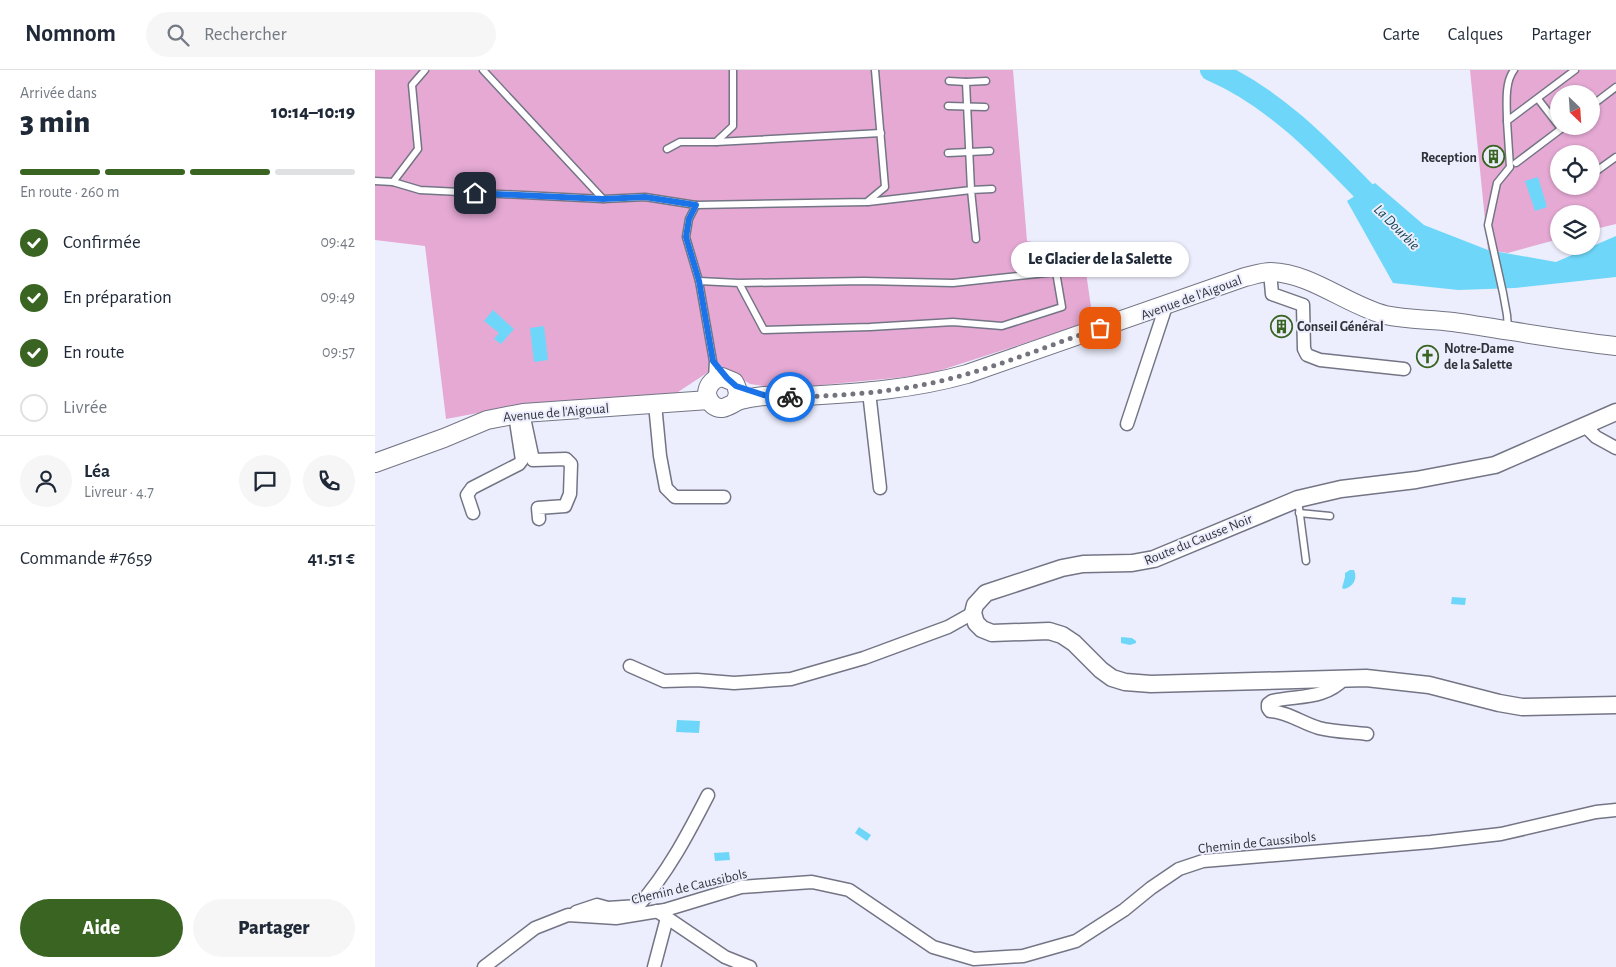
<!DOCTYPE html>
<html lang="fr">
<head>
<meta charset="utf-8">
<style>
	:root { --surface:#fff; --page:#f6f6f7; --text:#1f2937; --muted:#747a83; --line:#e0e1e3; --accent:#3a6421 }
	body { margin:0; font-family:"Alegreya Sans",sans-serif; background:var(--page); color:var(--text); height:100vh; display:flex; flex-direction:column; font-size:19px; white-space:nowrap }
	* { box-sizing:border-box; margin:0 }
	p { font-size:16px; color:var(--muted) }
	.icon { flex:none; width:28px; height:28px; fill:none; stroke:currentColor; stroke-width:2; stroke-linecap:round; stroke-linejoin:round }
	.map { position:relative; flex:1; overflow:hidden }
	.details { display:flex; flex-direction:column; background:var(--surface); width:375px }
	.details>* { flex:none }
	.needle { width:32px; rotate:155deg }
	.tools { position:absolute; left:1175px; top:15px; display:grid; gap:10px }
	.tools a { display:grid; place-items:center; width:50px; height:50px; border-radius:50%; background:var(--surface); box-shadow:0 1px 4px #0004; font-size:25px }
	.pin { position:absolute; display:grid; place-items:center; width:42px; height:42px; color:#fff; margin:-21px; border-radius:10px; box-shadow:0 2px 8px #0006 }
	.courier { position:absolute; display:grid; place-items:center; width:50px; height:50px; margin:-25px; border:4px solid #1a73e8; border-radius:50%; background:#fff; color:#222; box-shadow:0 1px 6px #0007 }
	.bubble { position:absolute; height:35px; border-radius:18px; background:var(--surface); box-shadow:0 1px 4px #0004; font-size:16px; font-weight:800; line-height:35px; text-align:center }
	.headline em { font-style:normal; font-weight:800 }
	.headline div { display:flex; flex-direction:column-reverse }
	.headline { display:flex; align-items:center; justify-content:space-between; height:85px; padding:0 20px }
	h1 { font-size:32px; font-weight:800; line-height:38px }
	.bar { display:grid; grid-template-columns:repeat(4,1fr); gap:8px 5px; align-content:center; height:60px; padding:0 20px }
	.bar i { height:6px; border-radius:4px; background:var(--line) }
	.bar .on { background:var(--accent) }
	.bar p { grid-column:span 4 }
	.line { display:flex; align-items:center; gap:12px; padding:0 20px; border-top:1px solid var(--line) }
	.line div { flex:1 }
	.round { display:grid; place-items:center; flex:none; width:52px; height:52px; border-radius:26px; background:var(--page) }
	ol { padding:0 20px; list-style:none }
	li { display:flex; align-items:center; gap:15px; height:55px }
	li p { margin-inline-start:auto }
	li .icon { padding:5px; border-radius:50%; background:var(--accent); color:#fff; stroke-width:4 }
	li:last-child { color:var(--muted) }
	li i { width:28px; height:28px; border:2px solid var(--line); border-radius:50% }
	.cta { display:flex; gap:10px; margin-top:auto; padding:10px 20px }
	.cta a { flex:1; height:58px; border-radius:30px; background:var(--accent); color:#fff; font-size:20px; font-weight:800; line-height:58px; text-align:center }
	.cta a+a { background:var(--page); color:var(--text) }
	header { display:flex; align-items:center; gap:30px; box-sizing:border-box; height:70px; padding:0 25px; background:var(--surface); border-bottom:1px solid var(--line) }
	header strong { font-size:24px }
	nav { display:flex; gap:28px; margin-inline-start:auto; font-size:18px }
	.search { width:350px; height:45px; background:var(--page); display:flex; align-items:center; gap:12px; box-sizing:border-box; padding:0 18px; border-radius:28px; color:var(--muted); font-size:19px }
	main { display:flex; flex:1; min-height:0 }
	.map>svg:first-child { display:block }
</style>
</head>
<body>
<header>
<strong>Nomnom</strong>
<div class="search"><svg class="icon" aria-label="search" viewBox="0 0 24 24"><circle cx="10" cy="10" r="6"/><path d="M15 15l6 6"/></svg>Rechercher</div>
<nav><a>Carte</a><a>Calques</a><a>Partager</a></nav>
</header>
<main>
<section class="details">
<div class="headline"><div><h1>3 min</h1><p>Arrivée dans</p></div><em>10:14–10:19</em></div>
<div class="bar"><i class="on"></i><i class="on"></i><i class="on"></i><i></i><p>En route · 260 m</p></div>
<ol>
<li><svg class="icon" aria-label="check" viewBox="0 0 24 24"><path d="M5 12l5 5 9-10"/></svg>Confirmée<p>09:42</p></li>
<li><svg class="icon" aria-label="check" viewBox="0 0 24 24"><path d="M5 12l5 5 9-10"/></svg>En préparation<p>09:49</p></li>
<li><svg class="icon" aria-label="check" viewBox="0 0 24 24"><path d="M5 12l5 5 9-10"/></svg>En route<p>09:57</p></li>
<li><i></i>Livrée</li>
</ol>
<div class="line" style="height:90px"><a class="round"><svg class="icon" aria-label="person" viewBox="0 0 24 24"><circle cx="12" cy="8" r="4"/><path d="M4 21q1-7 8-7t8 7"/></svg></a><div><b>Léa</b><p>Livreur · 4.7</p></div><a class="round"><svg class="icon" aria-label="chat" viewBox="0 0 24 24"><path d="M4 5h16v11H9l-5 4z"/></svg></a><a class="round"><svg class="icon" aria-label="phone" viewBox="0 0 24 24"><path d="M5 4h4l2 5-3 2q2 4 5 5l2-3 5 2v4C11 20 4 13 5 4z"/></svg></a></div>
<div class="line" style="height:65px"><div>Commande #7659</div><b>41.51 €</b></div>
<div class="cta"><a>Aide</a><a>Partager</a></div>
</section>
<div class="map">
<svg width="1241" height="897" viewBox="0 0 1241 897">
	<rect width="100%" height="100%" fill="#eceefd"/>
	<g fill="#e5a9d4" fill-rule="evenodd">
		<path d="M0,0H638L652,171L708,181L718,251L551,305L426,317H396L375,314L344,295L300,324L141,336L71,349L50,176L0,170Z"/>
		<path d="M1095,0H1241V154L1216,160V144H1184V169L1133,183L1113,180ZM1184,24H1216V56H1184ZM1184,84H1216V116H1184Z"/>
	</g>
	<g fill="#6ed7f9">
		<path d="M1163,107L1172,137L1160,141L1150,111Z"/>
		<path d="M1000,113L1049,155L1113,180L1181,192L1241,166V207L1140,218L1083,220L1018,213L972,131Z"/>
		<path d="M118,240L139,259L126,274L119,269L124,263L109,251Z"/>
		<path d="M169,256L173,290L159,292L155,258Z"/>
		<path d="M975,500H979C983,509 978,517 969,519L967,518L970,507V503Z"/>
		<path d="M1077,527L1091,528L1090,535L1076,534Z"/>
		<path d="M746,567L757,568L761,571V573L755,575L746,573Z"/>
		<path d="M302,650L325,651L324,663L301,662Z"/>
		<path d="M484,757L496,765L492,771L480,763Z"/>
		<path d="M354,782L355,790L340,791L339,783Z"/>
	</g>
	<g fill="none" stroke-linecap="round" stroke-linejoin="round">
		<path stroke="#6ed7f9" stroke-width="22" d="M836,0C906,30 958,90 1010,143"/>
		<defs>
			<g id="service">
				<path d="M50,0L37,15L43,79L18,112L45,120L228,129L270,127L321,135"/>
				<path d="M108,0L228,129"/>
				<path d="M574,11L591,12"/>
				<path d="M1163,29L1184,56"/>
				<path d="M573,36L610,37"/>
				<path d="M1216,36L1241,17"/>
				<path d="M1132,51C1132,36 1129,13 1139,0"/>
				<path d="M341,72L506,63"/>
				<path d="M292,79L305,72H341L358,56V0"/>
				<path d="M573,83L615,81"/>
				<path d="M1141,93L1190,56"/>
				<path d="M1216,105L1241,87"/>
				<path d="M0,111L18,112"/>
				<path d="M493,132L596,120L591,12L611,11"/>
				<path d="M601,169L596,120L617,119"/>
				<path d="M324,211L364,213L489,211L578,213L681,202L687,237L627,256L578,252L495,257L389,260L364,213"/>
				<path d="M1133,259L1132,245L1128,223L1113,155L1122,113L1135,97L1132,51L1200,0"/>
				<path d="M337,309L338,291L324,211L311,167L314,149L321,135L492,132L510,117L500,0"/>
				<path d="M923,430L931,491"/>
				<path d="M924,443L955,446"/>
			</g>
			<g id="minor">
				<path d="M895,202L897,224L928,235L929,279L932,285L945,290L1029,299"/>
				<path d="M494,322L505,418"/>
				<path d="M280,334L285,386L291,418L300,427H349"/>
				<path d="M148,343L158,390L191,389L196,394L195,424L190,436L163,438L164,449"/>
				<path d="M752,354L791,236"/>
				<path d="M1209,355L1221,367L1241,378"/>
				<path d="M98,443L92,425L97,418L144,394L147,390L140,345"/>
				<path d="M255,596L289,611L322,610L359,613L416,609L489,588L573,557L598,543"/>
				<path d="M970,608C949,630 925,625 897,631L893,634V638L895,641C913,642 927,653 944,658C959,662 977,662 992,664"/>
				<path d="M282,841L350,887L375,897"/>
				<path d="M201,842L222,835L233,838L263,836C292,804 313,764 333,725"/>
				<path d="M109,897L160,858L193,845L241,848L290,840L366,817L437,812L474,820L558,877L599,889L648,886L701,871L749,840L776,818L804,799L828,791L1056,772L1126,764L1221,742L1241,740"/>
				<path d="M279,897L292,848"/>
			</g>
			<path id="tertiary" d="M1241,342L1120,395L1041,410L966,419L923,429L779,489L757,493L708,494L687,498L611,523L600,535L598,543L601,553L607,559L617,563L674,561L687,565L699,573L726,600L737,608L750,612L776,614L991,608L1054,615L1124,633L1147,637L1241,635"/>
			<g id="secondary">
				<path d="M359,333C364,326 364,320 359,312L347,307C334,309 326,325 338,335C348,343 356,333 366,330C373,328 381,327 389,326C402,325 417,327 430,326C485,323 539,319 592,304L870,207C879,205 887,202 896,202C936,203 972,235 1010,245C1033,250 1056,249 1078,252C1133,260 1187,270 1241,276"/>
				<path d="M0,393L69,368L112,350L148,343L334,330"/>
			</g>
		</defs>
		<use href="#service" stroke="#737585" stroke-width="9"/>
		<use href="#minor" stroke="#737585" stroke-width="15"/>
		<use href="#tertiary" stroke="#737585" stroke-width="19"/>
		<use href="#secondary" stroke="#737585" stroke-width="20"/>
		<use href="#service" stroke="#fff" stroke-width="6"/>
		<use href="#minor" stroke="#fff" stroke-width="12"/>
		<use href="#tertiary" stroke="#fff" stroke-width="16"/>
		<use href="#secondary" stroke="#fff" stroke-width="18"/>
	</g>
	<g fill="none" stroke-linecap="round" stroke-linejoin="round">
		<path stroke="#73747e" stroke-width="5" stroke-dasharray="0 9" d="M415,327C468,326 522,322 574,309C625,296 675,275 725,258"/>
		<path stroke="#1a73e8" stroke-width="6" d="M100,123L228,129L270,127L321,135L314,149L311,167L324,211L338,291L352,308L361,316L392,326L415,327"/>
	</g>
	<defs>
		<symbol id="building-ring" viewBox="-11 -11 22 22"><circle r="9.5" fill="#eceefd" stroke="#3a6421" stroke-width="1.5"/><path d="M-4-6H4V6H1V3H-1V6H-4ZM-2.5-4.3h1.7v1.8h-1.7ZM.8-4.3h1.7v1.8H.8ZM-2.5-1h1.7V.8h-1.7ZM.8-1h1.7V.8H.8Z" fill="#3a6421"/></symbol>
		<symbol id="church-ring" viewBox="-11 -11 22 22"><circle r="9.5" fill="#eceefd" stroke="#3a6421" stroke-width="1.5"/><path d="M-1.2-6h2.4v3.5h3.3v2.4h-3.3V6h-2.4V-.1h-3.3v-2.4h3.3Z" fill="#3a6421"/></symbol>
	</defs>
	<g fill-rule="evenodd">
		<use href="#building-ring" x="1106" y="74" width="25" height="25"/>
		<use href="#building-ring" x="894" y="244" width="25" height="25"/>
		<use href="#church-ring" x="1040" y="274" width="25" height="25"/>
	</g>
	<g text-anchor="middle" stroke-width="4" stroke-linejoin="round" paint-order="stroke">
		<g font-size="14" font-weight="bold" fill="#32333a" stroke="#eceefd" text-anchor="start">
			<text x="1102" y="92" text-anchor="end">Reception</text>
			<text x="922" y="261">Conseil Général</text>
			<text x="1069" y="283">Notre-Dame<tspan x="1069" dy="16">de la Salette</tspan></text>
		</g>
		<g font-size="14" fill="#32333a" stroke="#eceefd">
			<text transform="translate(816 227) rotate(-20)" y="5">Avenue de l'Aigoual</text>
			<text transform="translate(181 342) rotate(-5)" y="5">Avenue de l'Aigoual</text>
			<text transform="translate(823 469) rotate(-22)" y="5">Route du Causse Noir</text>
			<text transform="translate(882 772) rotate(-6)" y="5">Chemin de Caussibols</text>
			<text transform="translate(314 816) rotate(-13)" y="5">Chemin de Caussibols</text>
		</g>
		<g font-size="15" font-style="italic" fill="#154453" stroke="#eceefd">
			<text transform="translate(1022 157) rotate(45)" y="5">La Dourbie</text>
		</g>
	</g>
</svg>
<div class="tools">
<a><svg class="needle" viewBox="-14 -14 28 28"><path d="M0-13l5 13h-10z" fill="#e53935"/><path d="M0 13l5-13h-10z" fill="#747a83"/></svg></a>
<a><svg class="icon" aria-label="locate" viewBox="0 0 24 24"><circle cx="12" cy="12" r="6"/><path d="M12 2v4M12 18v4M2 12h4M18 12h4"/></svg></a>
<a><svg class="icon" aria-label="layers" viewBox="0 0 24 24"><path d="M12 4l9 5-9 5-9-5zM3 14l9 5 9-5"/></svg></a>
</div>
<div class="pin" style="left:725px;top:258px;background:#ea580c"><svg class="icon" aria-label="bag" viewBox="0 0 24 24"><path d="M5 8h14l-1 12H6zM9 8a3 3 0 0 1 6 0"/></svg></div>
<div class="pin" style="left:100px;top:123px;background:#1f2937"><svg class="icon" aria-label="home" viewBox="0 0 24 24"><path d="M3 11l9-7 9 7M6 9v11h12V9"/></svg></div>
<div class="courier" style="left:415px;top:327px"><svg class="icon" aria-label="bike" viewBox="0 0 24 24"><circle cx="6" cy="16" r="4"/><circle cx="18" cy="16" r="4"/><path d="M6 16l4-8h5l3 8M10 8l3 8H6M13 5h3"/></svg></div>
<div class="bubble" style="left:636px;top:172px;width:178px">Le Glacier de la Salette</div>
</div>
</main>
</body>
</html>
